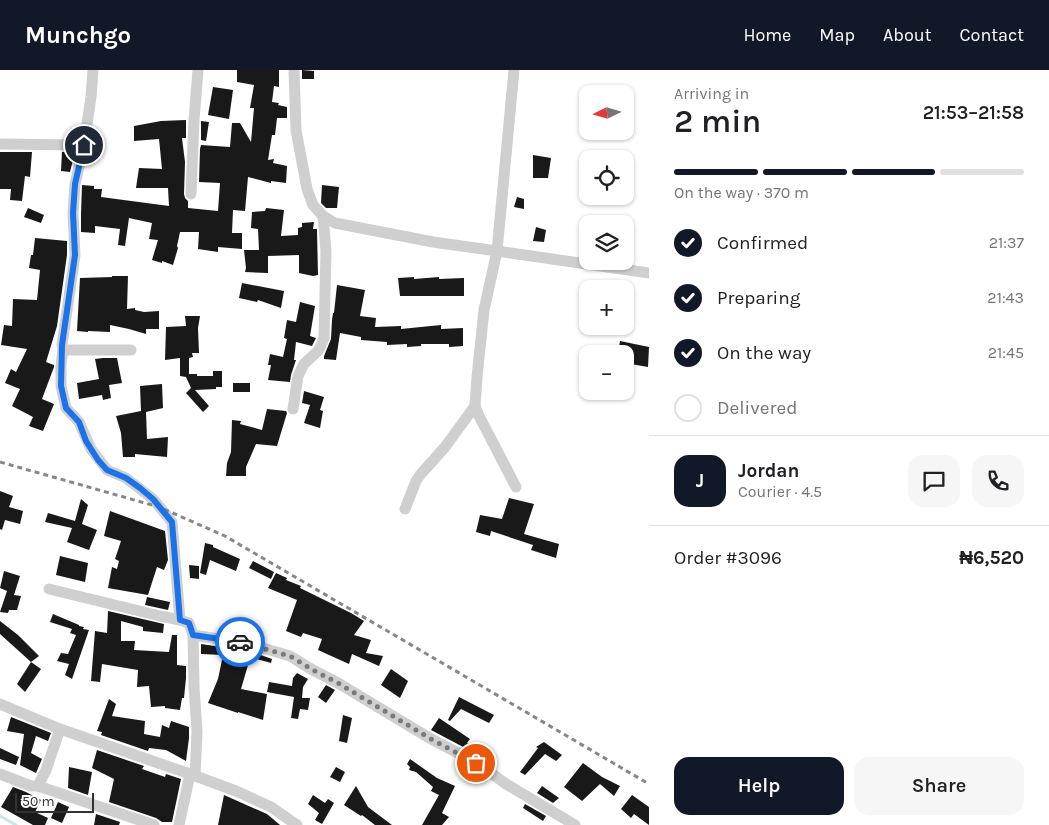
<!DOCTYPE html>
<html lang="en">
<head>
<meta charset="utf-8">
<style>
	:root { --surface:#fff; --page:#f6f6f6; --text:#202124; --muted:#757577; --line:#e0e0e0; --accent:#111827 }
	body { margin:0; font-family:Karla,sans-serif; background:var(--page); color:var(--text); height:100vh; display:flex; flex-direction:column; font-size:19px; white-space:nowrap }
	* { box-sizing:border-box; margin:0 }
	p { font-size:16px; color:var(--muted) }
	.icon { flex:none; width:28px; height:28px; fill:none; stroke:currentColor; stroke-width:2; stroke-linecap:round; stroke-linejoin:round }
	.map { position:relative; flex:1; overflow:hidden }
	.sheet { display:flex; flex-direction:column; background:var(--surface); width:400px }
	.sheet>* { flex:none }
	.needle { width:32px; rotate:265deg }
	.fabs { position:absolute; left:579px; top:15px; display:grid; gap:10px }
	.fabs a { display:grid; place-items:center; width:55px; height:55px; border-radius:10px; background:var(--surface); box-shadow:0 1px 4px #0004; font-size:25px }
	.scale { position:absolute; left:15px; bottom:12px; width:79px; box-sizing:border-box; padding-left:5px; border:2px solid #323232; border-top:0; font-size:14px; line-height:18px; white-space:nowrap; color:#323232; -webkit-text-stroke:4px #fff; paint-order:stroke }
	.pin { position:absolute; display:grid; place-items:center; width:42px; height:42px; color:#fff; margin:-21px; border:2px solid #fff; border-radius:50%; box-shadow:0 1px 5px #0007 }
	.courier { position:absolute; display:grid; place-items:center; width:50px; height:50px; margin:-25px; border:4px solid #1a73e8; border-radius:50%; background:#fff; color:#222; box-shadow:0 1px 6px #0007 }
	.overview em { font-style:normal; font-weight:600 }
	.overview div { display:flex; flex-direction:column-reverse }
	.overview { display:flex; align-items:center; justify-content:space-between; height:85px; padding:0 25px }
	h1 { font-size:32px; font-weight:600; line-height:38px }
	.bar { display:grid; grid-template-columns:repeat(4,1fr); gap:8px 5px; align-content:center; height:60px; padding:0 25px }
	.bar i { height:6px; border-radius:4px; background:var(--line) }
	.bar .active { background:var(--accent) }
	.bar p { grid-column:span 4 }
	.line { display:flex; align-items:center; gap:12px; padding:0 25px; border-top:1px solid var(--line) }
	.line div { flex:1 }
	.round { display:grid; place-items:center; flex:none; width:52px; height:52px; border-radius:15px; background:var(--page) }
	ol { padding:0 25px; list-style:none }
	li { display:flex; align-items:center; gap:15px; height:55px }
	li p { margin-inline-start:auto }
	li .icon { padding:5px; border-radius:50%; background:var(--accent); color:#fff; stroke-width:4 }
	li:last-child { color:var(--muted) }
	li i { width:28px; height:28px; border:2px solid var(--line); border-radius:50% }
	.primary-button { display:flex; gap:10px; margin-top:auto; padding:10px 25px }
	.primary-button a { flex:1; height:58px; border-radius:15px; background:var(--accent); color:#fff; font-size:20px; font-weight:600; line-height:58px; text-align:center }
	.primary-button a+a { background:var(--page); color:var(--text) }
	header { display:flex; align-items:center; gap:30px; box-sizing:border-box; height:70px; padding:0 25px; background:var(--accent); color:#fff }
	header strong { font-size:24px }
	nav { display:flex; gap:28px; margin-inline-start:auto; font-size:18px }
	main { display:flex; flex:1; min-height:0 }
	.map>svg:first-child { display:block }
</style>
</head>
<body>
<header>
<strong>Munchgo</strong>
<nav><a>Home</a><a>Map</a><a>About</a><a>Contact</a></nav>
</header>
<main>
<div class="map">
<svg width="649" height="755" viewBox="0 0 649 755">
	<rect width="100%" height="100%" fill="#fff"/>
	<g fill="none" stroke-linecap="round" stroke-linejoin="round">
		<path stroke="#cae5e8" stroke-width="3" d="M0,746L16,755"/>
	</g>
	<g fill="#191919">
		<path d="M237,0H279V17L274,16L272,32L279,33L278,35L287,37V48H277L275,65H272L268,90L274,89L273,93L287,96L286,113L271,111V113L248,107L245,141L233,140L232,163H242V179L218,177V182L198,179L199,162H180L177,176L178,178L173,195L162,191V193L152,190L158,170L149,169L152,153L129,148L125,176L118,175L120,159L95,156V163L81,162V143L82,115L94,116V119H102L101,127L169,136L168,118H136L139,98L162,99L159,69L134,71V56L161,51L186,50V68H182L185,92L184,124L185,128L188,131V138L218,141L220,113L199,112L200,79L201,75L230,77L232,53H240L251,72L254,38H250L254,15L237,12Z"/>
		<path d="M302,0L314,1V9H302Z"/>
		<path d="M213,17L233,20L229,49L208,45Z"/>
		<path d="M201,51L209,52L206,71L201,70Z"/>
		<path d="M0,82H32L30,107L25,106L22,131L10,130L11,119H0Z"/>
		<path d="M62,82H75L70,102L61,101Z"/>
		<path d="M533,85L551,88L548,108H533Z"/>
		<path d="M322,115L339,117L337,138H326L321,133Z"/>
		<path d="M517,127L524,129V139L514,137Z"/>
		<path d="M28,138L44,145L41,153L24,147Z"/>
		<path d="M266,138L284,140L281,166L298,165V158L302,157V153L314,152L313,159H317V161L318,205L313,206L299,203V185L268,186V203L245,202L246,198L244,180H259L258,159L251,158L252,142L265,141Z"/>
		<path d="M536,157L546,160L544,172L533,171Z"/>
		<path d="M35,168L67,171V185L57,256L46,292L54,295V297L42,329L54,334L43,361L29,356L33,347L12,336L20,319L5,313L11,299L16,302L27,279L1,275L4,255L12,256L13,229L37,230L40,200L29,198L31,185H33Z"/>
		<path d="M112,206H128L127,239L135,238V240L144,242L159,241V259H146V264L129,259L110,255V262L88,261V262L77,261L80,208L112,207Z"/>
		<path d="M414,207V209L439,207V209L464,208V226H400L398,208Z"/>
		<path d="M242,213L284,221L281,238L258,230L257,232L239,228Z"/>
		<path d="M337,215L365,220L360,246L376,248L375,257L401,256V259L441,255V259L463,258V276L449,277V274H421V276L407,277V274L387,275V272L361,270V267L340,263L336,290L324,289V286L331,269L332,250L333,243H334Z"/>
		<path d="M300,232L315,236L310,266L316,268L312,276L296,272L294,290H296L291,305L290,312L268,310L271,295H268L270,284L283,287L287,269L284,268L287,250L296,252Z"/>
		<path d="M185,246H200L198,258L199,283H192L193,287L189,288V304H197V306H213V301H222V317H216V319L195,320L209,336L203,342L186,323L191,318L186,307L180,306V288L165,290L166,257L186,256Z"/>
		<path d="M620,271L649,277L648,297L625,293V284H618Z"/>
		<path d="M103,288H117L122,313L109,315L111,328L103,330L102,325L79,329L77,313L99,309L95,289Z"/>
		<rect x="233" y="313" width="17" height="9"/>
		<path d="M162,314L163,338L146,342L147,369L168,367L167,387L135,384V387H123L121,363L116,346L141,341L140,316Z"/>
		<path d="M304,321L324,327L320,340L323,341L320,358L304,353L310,335L302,333Z"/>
		<path d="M267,339L286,341L287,343L277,376L256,374L246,397V406H226L227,393L231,382L232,350L241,351L240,354L262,360Z"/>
		<path d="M0,421L13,426L9,437L23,441L20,454L5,450L2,460L0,459Z"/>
		<path d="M509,428L534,434L524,464L559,474L556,488L531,480L533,475L491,461L490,466L476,462L480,445L502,449Z"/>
		<path d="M81,429L88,435L82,454L97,460L89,480L67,472L72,458L45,452L48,443L75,451Z"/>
		<path d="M110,441L165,461L168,490L164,500L157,497L148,525L108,518L112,497L117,499L119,491L115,489L121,471L104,466Z"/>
		<path d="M205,473L213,475V477L240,489L236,501L210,490L206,505L200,503Z"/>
		<path d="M60,486L88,493L85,512L56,505Z"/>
		<path d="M253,491L274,502L271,509L249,498Z"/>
		<path d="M189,495L199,496V509L190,508Z"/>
		<path d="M4,501L20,506L14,525L21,526L17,540H9L8,543L0,542L7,521L0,518Z"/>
		<path d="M276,503L287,508L286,510L301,516L300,518L351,543L364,551L354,565L371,570L366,583L383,586L379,596L352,584L349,594L318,580L322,569L303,563L301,567L286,561L297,530L268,518Z"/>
		<path d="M147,527L170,532L168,540L145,535Z"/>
		<path d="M108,541L164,554L163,563L143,561V557L121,551V571H135L134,580L169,582L172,565H177V595L186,596V608L184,628H182L180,640L165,638V636L151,637L149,616L137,617L138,600L102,594L100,612L91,611L95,561L107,563Z"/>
		<path d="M53,544L79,555V556L84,557L83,559L89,560L72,609L65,605L69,594L57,591L61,583L68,584L76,565L70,563L72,559L50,552Z"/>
		<path d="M0,551L18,565L39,586L31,592L0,564Z"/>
		<path d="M201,574L228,578L230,594L248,595L241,619L267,624L263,650L238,642V643L208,633L218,609L223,585L201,584Z"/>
		<path d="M255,583L272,589L271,593L253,588Z"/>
		<path d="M31,592L41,599L25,622L17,614Z"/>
		<path d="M391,599L408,611L400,628L381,615Z"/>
		<path d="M297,603L308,609L303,617L302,628H310L308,640L300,639L298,649L291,648L294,627L267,622L269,612L292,616L293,608Z"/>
		<path d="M326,615L335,620L326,633L318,627Z"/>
		<path d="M459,627L494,645L489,653L461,639L450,651L448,650Z"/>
		<path d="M109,629L116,634L112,646L145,651L144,664L160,667L162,655L169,658L171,651L189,657V668L186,691L166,680L149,678L148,681L101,665L102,662L97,661Z"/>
		<path d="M343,645L352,648L347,673L339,671Z"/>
		<path d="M11,647L51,663L48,671L36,666L31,683L42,689L36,703L20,695L24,664L7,661Z"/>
		<path d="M439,648L470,669L467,673L470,675L467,679L431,660Z"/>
		<path d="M544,672L562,685L556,691L545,684L525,705L520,702L538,678L536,677Z"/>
		<path d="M0,678L19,687L16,695L0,689Z"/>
		<path d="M97,680L144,696L142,699L165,707L166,704L181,709L172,752H162L156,748L109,732L114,709L92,698Z"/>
		<path d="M410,689L437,708L455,716L442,743L449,747L442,755H422L439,725L431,721L433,717L416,702L409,700L410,697L407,694Z"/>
		<path d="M583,693L602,707L620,716L614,726L600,714L582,731L564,717Z"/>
		<path d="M69,697L92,702L88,725L68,718Z"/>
		<path d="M336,697L345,702L340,712L330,707Z"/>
		<path d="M356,716L368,737L392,755H375L362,745L361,746L344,735Z"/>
		<path d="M542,716L559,728L553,733L537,723Z"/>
		<path d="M13,717L26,722L41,730L35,742L48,748L45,755H33L1,737Z"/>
		<path d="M224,725L267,744L280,755H218Z"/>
		<path d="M313,725L325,733L328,729L334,733L322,754L315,750L319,743L308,734Z"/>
		<path d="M632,725L649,737V755L634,744L631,748L621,739Z"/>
		<path d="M58,732L69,737L62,753L51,748Z"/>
		<path d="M525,734L546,746L543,751L523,738Z"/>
		<path d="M96,744L120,752L119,755H94Z"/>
	</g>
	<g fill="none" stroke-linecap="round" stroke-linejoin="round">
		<g stroke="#cfcfcf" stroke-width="11">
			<path d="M93,0L91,27L84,75L75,114L73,143L75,185L62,275L63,280H131"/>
			<path d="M294,0L296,60L307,119L313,135L323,146L335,153L433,172L497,181L484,240L477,307L475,336L478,344L516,417"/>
			<path d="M514,0L497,181L649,203"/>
			<path d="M0,74L84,75"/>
			<path d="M191,124L194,50L198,0"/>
			<path d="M63,280L61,295V316L66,338L79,352L91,379L107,400L126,408L139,418L153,429L172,452L180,550"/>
			<path d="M293,339L298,306L304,294L319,280L324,268L326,181L323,146"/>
			<path d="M405,439L416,411L420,405L445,377L475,336"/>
			<path d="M49,519L160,546L180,550L189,553L193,565L194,616L197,662L195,706"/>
			<path d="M193,565L246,573L290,586L311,599L338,613L431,669L464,686L488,701L506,714L575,755"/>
			<path d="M0,634L60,659L190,704L236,721L271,737L297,755"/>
			<path d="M0,704L31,716H38L46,700L60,659"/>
			<path d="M38,716L154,755"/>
			<path d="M179,755L190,704"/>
		</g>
		<path stroke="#878787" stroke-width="3" stroke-dasharray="5 4" stroke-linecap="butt" d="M0,392L159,437L225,466L649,714"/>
	</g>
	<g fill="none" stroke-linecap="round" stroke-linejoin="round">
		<path stroke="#7a7a7a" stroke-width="5" stroke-dasharray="0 9" d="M240,572L290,586L311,599L338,613L431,669L476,693"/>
		<path stroke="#1a73e8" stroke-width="6" d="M84,75L75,114L73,143L75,185L62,275L61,316L66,338L79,352L86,371L98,390L107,400L126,408L140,418L153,429L172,452L180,550L189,553L193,565L240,572"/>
	</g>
</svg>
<div class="fabs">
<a><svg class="needle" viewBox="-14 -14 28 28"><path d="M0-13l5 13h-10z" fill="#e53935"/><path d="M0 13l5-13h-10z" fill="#757577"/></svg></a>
<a><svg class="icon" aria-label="locate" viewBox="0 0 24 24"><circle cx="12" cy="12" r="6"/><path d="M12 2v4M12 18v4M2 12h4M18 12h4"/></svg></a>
<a><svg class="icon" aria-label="layers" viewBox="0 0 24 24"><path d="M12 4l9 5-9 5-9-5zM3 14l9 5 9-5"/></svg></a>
<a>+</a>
<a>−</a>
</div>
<div class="scale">50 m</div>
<div class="pin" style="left:476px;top:693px;background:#ea580c"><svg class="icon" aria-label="bag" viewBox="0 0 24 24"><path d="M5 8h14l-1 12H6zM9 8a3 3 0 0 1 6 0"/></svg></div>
<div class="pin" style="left:84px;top:75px;background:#1f2937"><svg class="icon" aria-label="home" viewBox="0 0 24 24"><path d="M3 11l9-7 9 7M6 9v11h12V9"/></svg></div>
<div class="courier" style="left:240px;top:572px"><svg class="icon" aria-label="car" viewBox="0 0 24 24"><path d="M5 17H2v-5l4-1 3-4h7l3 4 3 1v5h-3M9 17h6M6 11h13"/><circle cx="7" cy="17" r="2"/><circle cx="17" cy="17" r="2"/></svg></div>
</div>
<section class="sheet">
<div class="overview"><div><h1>2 min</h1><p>Arriving in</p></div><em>21:53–21:58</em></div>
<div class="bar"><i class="active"></i><i class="active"></i><i class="active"></i><i></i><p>On the way · 370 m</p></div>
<ol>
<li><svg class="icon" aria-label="check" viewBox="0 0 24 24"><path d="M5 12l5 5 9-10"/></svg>Confirmed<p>21:37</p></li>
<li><svg class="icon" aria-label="check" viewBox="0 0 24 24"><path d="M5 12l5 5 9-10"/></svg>Preparing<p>21:43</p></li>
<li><svg class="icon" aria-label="check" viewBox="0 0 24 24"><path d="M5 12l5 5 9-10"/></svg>On the way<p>21:45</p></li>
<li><i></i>Delivered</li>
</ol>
<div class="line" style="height:90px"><b class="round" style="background:var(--accent);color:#fff">J</b><div><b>Jordan</b><p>Courier · 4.5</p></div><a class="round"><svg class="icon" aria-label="chat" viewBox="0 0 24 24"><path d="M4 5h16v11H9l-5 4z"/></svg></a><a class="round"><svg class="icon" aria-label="phone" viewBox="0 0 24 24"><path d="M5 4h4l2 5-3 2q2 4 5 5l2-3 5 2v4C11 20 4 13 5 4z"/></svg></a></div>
<div class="line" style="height:65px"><div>Order #3096</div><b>₦6,520</b></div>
<div class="primary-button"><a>Help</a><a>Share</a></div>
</section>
</main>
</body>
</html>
